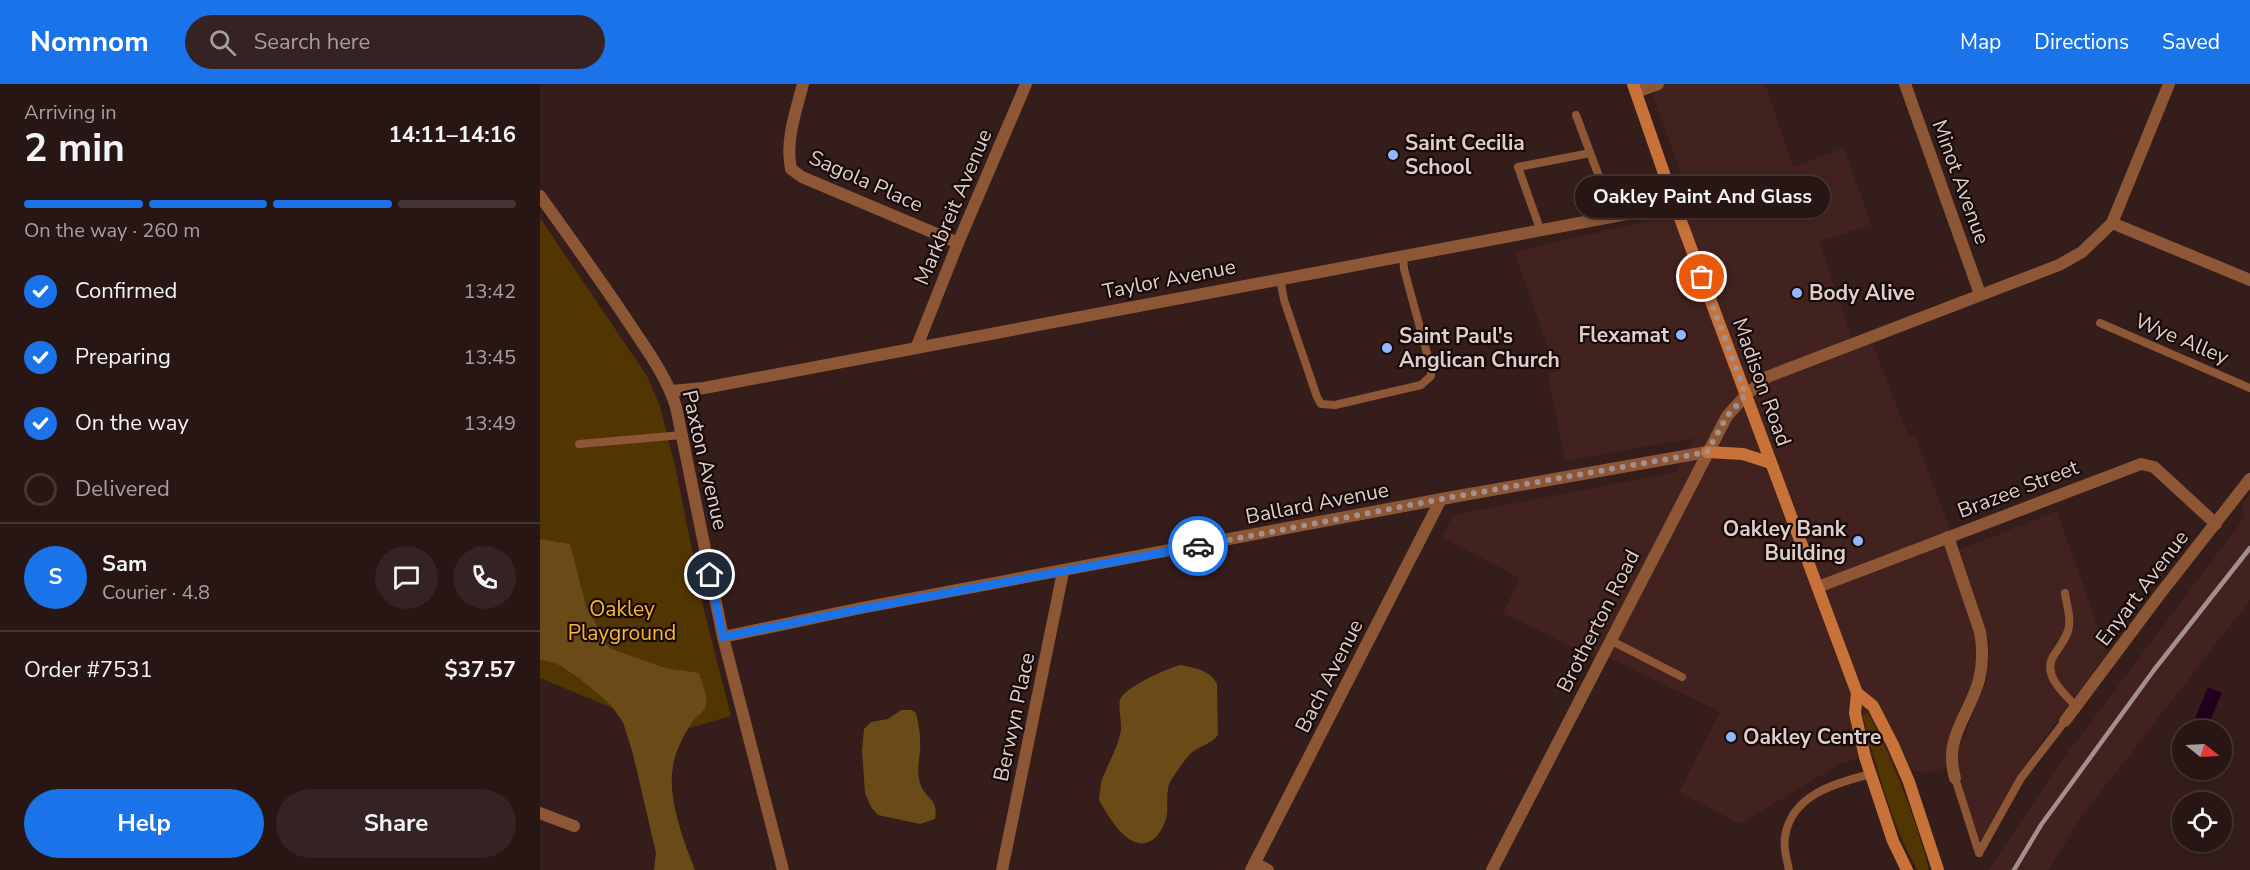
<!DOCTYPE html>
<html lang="en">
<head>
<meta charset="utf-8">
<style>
	:root { --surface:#281614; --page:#342322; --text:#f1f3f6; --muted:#a59fa0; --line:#443534; --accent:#1a73e8 }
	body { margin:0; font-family:"Nunito Sans",sans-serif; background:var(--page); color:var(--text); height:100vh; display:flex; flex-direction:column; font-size:22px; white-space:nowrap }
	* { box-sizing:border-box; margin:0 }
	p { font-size:20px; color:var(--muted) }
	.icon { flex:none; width:33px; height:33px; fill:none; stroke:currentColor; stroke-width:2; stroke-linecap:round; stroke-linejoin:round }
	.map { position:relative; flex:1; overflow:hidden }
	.details { display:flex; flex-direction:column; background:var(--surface); width:540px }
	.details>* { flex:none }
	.needle { width:39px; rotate:108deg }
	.tools { position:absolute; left:1632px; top:636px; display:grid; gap:12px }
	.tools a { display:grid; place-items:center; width:60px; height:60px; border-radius:50%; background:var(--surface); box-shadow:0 3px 9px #0003,0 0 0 2px var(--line); font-size:30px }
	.pin { position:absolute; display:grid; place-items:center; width:51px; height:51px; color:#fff; margin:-26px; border:3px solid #fff; border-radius:50%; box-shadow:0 2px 6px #0007 }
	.courier { position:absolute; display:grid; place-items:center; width:60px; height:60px; margin:-30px; border:4px solid #1a73e8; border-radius:50%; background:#fff; color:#222; box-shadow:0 2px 8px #0007 }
	.bubble { position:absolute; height:42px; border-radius:21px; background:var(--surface); box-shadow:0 3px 9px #0003,0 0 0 2px var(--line); font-size:20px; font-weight:700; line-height:42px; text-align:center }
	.overview em { font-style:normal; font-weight:700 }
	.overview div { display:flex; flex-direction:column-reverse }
	.overview { display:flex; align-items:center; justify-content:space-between; height:102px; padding:0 24px }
	h1 { font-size:39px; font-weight:700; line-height:45px }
	.bar { display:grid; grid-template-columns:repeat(4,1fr); gap:9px 6px; align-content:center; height:72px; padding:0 24px }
	.bar i { height:8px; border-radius:4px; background:var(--line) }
	.bar .on { background:var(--accent) }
	.bar p { grid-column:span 4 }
	.line { display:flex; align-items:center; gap:15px; padding:0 24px; border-top:2px solid var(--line) }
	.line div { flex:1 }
	.round { display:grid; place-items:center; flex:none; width:63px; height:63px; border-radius:32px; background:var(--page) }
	ol { padding:0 24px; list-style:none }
	li { display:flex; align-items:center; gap:18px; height:66px }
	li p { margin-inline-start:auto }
	li .icon { padding:6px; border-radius:50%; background:var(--accent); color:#fff; stroke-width:4 }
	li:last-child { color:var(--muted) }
	li i { width:33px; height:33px; border:3px solid var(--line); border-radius:50% }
	.button { display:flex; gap:12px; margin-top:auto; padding:12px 24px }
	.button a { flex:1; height:69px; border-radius:36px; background:var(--accent); color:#fff; font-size:24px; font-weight:700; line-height:69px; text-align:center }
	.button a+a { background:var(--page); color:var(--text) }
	header { display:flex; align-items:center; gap:36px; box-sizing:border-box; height:84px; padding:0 30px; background:var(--accent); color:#fff }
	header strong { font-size:28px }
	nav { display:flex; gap:33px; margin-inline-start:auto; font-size:21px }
	.search { width:420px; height:54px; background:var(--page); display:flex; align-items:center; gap:15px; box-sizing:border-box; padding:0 21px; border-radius:33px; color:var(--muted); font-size:22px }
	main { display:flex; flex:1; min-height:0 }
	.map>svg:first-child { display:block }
</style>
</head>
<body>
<header>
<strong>Nomnom</strong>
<div class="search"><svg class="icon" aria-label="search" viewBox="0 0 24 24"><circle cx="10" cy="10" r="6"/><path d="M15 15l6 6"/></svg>Search here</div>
<nav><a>Map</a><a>Directions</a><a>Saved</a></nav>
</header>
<main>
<section class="details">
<div class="overview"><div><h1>2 min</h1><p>Arriving in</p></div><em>14:11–14:16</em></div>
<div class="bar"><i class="on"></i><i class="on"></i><i class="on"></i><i></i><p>On the way · 260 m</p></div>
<ol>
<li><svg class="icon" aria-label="check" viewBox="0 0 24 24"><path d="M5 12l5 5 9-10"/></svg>Confirmed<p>13:42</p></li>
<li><svg class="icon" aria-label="check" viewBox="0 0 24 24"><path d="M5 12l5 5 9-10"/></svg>Preparing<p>13:45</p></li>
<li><svg class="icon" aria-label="check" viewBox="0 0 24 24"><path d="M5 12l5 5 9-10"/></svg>On the way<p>13:49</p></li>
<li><i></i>Delivered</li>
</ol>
<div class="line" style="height:108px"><b class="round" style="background:var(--accent);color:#fff">S</b><div><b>Sam</b><p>Courier · 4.8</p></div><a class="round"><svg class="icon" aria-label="chat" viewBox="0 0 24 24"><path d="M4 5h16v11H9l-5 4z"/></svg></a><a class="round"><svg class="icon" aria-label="phone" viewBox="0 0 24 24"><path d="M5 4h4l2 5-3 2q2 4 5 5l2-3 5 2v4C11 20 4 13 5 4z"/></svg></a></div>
<div class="line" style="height:78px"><div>Order #7531</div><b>$37.57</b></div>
<div class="button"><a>Help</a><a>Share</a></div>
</section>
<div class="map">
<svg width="1710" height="786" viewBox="0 0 1710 786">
	<rect width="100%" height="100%" fill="#351d1b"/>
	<g fill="#42221f">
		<path d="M1109,0H1225L1253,83L1304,64L1331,140L1279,158L1313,259L1330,252L1368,352L1374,350L1412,451L1434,548L1438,573L1432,604L1408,683L1385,689L1325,673L1300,680L1200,740L1139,708L1180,628L1062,570L1059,576L963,529L980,494L902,453L913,431L1136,388L1154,354L1025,377L1008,289L1017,287L974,168L1154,126Z"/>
		<path d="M1710,410V516L1542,732L1508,786H1449L1524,674L1705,433L1702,419Z"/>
		<path d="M1517,427L1567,569L1480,687L1439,760L1419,697L1416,672L1447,595L1449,559L1419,466Z"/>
	</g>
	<g fill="#523602">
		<path d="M0,134L107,292L120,322L137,391L164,526L191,632L133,649L0,594Z"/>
		<path d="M1328,629C1354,679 1375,731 1389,786H1377C1350,737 1337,684 1323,631Z"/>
	</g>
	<g fill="#6a4b18">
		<path d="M0,455L30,460L46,522L69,564L125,584L159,589C161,598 168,611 166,620C165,629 157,631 153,637C144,650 135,667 133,683C127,714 144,758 155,786H114L116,769L93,670L83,638L70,620L39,594L16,579L0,576Z"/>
		<path d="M640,581C655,584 670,586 677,600L678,651C671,660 660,662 651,669C649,670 631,695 630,698C625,709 629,723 626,735C624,742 620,749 615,754C591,774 569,733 559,716C560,709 560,700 563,693C569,678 578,663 581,646C582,638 577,620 581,614C588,602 626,585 640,581Z"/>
		<path d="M361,626H371L376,629C379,641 381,654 380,667C379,676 377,686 379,695C383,716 399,712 395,735L380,740L338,731L331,723L325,709L322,666L324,645L331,638L348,635Z"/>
	</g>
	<path fill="#22001b" d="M1668,603L1682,609L1666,646L1651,644Z"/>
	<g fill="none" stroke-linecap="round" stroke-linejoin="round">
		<g stroke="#8d5736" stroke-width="8">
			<path d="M1036,31L1067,114"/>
			<path d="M1000,145L978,83L1050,69"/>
			<path d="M740,194L744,216L777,313L781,320L795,321L881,301L891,292V284L864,185L863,171"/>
			<path d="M1560,239L1710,304"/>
			<path d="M39,360L142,351"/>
			<path d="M1525,509C1526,519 1531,532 1529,542C1528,552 1520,562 1514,571C1501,590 1524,610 1536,622"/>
			<path d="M1070,556L1142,593"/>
			<path d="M1415,694L1439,769"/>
			<path d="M1439,769L1481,694L1525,637"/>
			<path d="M1249,786C1247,776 1243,764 1245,753C1251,711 1295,699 1331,690"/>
		</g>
		<g stroke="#8d5736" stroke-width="12">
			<path d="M263,0C256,27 245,57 251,85L262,93L418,159"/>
			<path d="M1365,0L1440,210"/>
			<path d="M1096,8L1118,0"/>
			<path d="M1572,139L1710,196"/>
			<path d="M377,262L418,159L486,0"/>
			<path d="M131,307L164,304L1135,121"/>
			<path d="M1408,453L1440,548C1443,564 1443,580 1439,596C1429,632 1403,654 1415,694"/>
			<path d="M1278,503L1601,380L1614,383L1676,440"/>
			<path d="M183,553L321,524L907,414L1167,368"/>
			<path d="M1525,637L1620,510L1710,395"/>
			<path d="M0,729L34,742"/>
			<path d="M715,779L728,786"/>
			<path d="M462,786L523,488"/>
			<path d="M711,786L901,415"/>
		</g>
		<g stroke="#8d5736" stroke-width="12">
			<path d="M0,112C31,155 62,198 91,242C108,268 127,293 136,323L183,553L243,786"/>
			<path d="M952,786L1187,332L1206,311L1227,293L1519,181L1542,168L1572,139L1629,0"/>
		</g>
		<g stroke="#c8723a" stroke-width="12">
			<path d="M1093,0L1135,121L1317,609L1315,629L1325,673L1353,757L1367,786"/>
			<path d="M1167,368L1203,370L1231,379"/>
			<path d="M1317,609L1333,622L1353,661L1369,698L1398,786"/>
		</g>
		<path stroke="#a38f8d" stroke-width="4.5" d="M1474,786L1501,741L1614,586L1710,464"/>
	</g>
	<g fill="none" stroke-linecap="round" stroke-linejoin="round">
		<path stroke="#a38f8d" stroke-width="6" stroke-dasharray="0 10.8" d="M658,462L907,414L1167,368L1187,332L1206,311L1162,193"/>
		<path stroke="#1a73e8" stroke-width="8" d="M170,491L183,553L321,525L658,462"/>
	</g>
	<g fill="#93b7fd" stroke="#160b09" stroke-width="2">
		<circle cx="853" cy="71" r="6"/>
		<circle cx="1257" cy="209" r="6"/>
		<circle cx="1141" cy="251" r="6"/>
		<circle cx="847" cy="264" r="6"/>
		<circle cx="1318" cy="457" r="6"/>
		<circle cx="1191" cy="653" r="6"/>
	</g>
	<g text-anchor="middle" stroke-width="4.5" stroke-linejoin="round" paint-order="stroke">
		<g font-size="21" font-weight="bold" fill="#decdcb" stroke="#160b09" text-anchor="start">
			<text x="865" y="66">Saint Cecilia<tspan x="865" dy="24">School</tspan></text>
			<text x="1269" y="216">Body Alive</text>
			<text x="1129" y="258" text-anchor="end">Flexamat</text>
			<text x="859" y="259">Saint Paul's<tspan x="859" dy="24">Anglican Church</tspan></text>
			<text x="1306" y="452" text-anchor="end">Oakley Bank<tspan x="1306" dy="24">Building</tspan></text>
			<text x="1203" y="660">Oakley Centre</text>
		</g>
		<g font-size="21" fill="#decdcb" stroke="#160b09">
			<text transform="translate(326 97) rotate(24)" y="7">Sagola Place</text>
			<text transform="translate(1421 98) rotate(70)" y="7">Minot Avenue</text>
			<text transform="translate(413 123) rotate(-67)" y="7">Markbreit Avenue</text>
			<text transform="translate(629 195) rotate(-11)" y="7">Taylor Avenue</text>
			<text transform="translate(1642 255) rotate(23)" y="7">Wye Alley</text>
			<text transform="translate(1222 298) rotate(70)" y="7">Madison Road</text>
			<text transform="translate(165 376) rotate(77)" y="7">Paxton Avenue</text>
			<text transform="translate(1478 405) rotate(-21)" y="7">Brazee Street</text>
			<text transform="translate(777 419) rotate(-11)" y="7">Ballard Avenue</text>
			<text transform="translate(1602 504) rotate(-53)" y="7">Enyart Avenue</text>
			<text transform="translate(1058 537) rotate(-63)" y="7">Brotherton Road</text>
			<text transform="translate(789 592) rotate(-63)" y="7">Bach Avenue</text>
			<text transform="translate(474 633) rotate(-78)" y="7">Berwyn Place</text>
		</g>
		<g font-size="21" fill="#feb42f" stroke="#160b09">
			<text x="82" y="532">Oakley<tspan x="82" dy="24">Playground</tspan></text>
		</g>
	</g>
</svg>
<div class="tools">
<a><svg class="needle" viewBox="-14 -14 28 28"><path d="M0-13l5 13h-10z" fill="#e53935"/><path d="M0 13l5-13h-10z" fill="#a59fa0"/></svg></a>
<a><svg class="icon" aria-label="locate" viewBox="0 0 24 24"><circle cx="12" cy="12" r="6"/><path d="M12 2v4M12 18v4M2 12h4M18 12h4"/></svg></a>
</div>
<div class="pin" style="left:1162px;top:193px;background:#ea580c"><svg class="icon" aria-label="bag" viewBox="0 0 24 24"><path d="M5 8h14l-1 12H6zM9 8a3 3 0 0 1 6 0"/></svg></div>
<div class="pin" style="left:170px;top:491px;background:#1f2937"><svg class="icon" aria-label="home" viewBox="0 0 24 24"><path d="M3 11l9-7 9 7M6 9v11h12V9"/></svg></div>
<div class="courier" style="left:658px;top:462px"><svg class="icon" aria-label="car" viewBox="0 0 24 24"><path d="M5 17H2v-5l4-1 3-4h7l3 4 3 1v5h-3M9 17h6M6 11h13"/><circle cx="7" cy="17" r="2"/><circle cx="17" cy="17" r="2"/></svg></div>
<div class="bubble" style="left:1035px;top:92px;width:255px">Oakley Paint And Glass</div>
</div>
</main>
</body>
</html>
